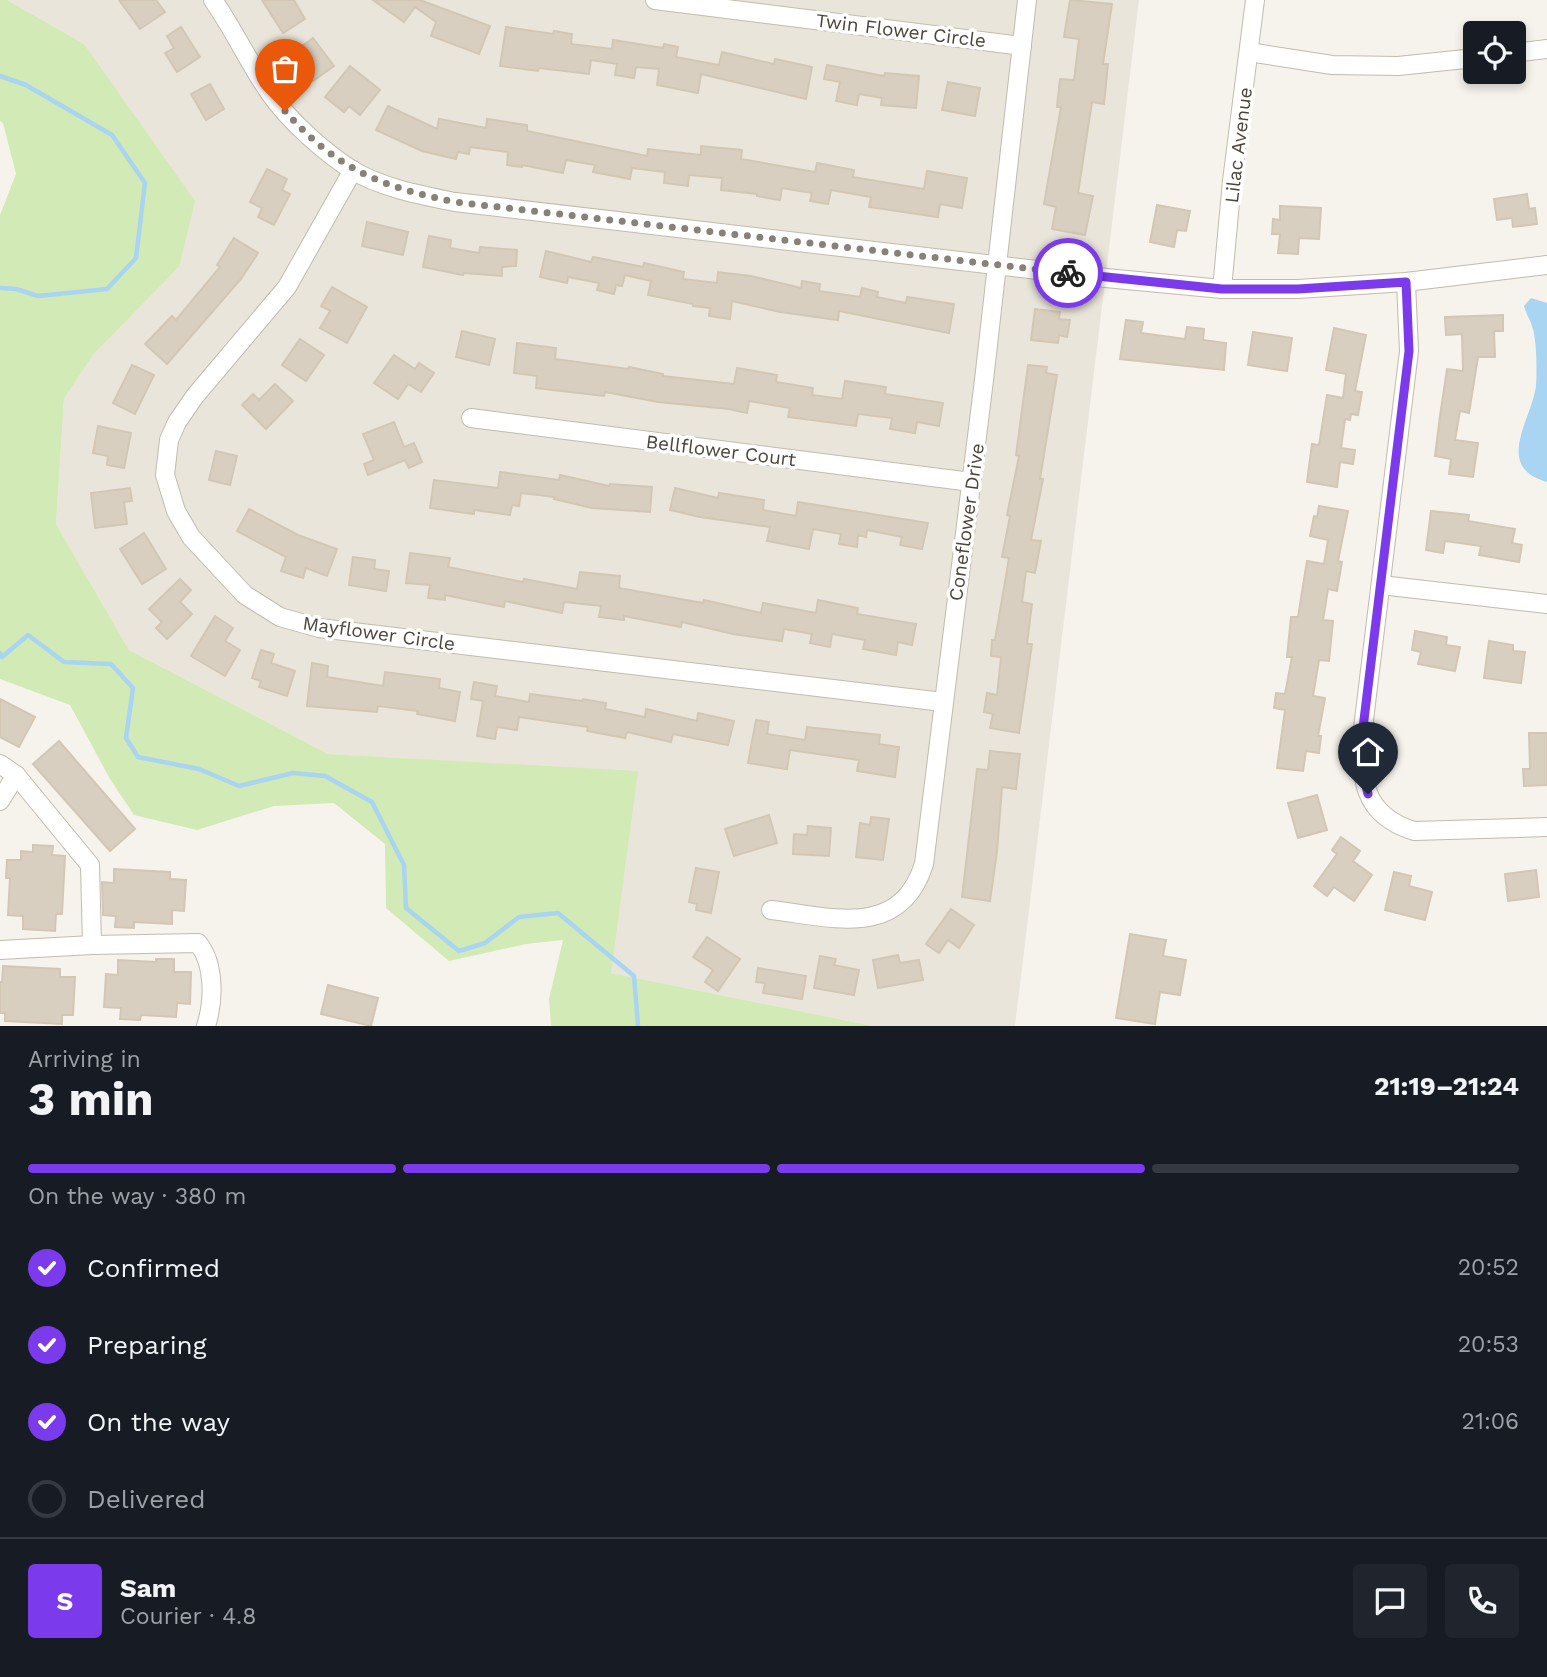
<!DOCTYPE html>
<html lang="en">
<head>
<meta charset="utf-8">
<style>
	:root { --surface:#171b24; --page:#20242c; --text:#f1f3f6; --muted:#9ea1a6; --line:#363941; --accent:#7c3aed }
	body { margin:0; font-family:"Work Sans",sans-serif; background:var(--page); color:var(--text); height:100vh; display:flex; flex-direction:column; font-size:26px; white-space:nowrap }
	* { box-sizing:border-box; margin:0 }
	p { font-size:23px; color:var(--muted) }
	.icon { flex:none; width:38px; height:38px; fill:none; stroke:currentColor; stroke-width:2; stroke-linecap:round; stroke-linejoin:round }
	.map { position:relative; height:1026px; overflow:hidden }
	.sheet { display:flex; flex-direction:column; background:var(--surface); flex:1 }
	.sheet>* { flex:none }
	.fabs { position:absolute; left:1463px; top:21px; display:grid; gap:14px }
	.fabs a { display:grid; place-items:center; width:63px; height:63px; border-radius:7px; background:var(--surface); box-shadow:0 4px 10px #0003; font-size:35px }
	.pin { position:absolute; display:grid; place-items:center; width:60px; height:60px; color:#fff; margin:-72px -30px; border-radius:50% 50% 50% 0; rotate:-45deg; box-shadow:0 0 7px #0007 }
	.pin .icon { rotate:45deg }
	.courier { position:absolute; display:grid; place-items:center; width:70px; height:70px; margin:-35px; border:5px solid #7c3aed; border-radius:50%; background:#fff; color:#222; box-shadow:0 2px 9px #0007 }
	.summary em { font-style:normal; font-weight:700 }
	.summary div { display:flex; flex-direction:column-reverse }
	.summary { display:flex; align-items:center; justify-content:space-between; height:119px; padding:0 28px }
	h1 { font-size:46px; font-weight:700; line-height:52px }
	.bar { display:grid; grid-template-columns:repeat(4,1fr); gap:10px 7px; align-content:center; height:84px; padding:0 28px }
	.bar i { height:9px; border-radius:5px; background:var(--line) }
	.bar .current { background:var(--accent) }
	.bar p { grid-column:span 4 }
	.line { display:flex; align-items:center; gap:18px; padding:0 28px; border-top:2px solid var(--line) }
	.line div { flex:1 }
	.round { display:grid; place-items:center; flex:none; width:74px; height:74px; border-radius:7px; background:var(--page) }
	ol { padding:0 28px; list-style:none }
	li { display:flex; align-items:center; gap:21px; height:77px }
	li p { margin-inline-start:auto }
	li .icon { padding:7px; border-radius:50%; background:var(--accent); color:#fff; stroke-width:4 }
	li:last-child { color:var(--muted) }
	li i { width:38px; height:38px; border:4px solid var(--line); border-radius:50% }
	.map>svg:first-child { display:block }
</style>
</head>
<body>
<div class="map">
<svg width="1547" height="1026" viewBox="0 0 1547 1026">
	<rect width="100%" height="100%" fill="#f6f3ec"/>
	<path fill="#eae5da" d="M7,0H1139L1015,1026H873L610,973L637,772L328,754L129,650L56,524L64,399L93,355L179,267L84,44Z"/>
	<path fill="#d2eab5" d="M0,0H7L84,44L195,201L179,267L93,355L64,399L56,524L129,650L328,754L638,771L611,973L873,1026H551L549,999L563,940L526,944L449,961L386,908L385,844L334,803L274,806L197,830L134,815L110,779L70,705L0,679V215L16,174L3,123L0,121Z"/>
	<path fill="#a9d4f2" d="M1531,298L1547,303V482C1493,467 1532,419 1536,386C1537,372 1537,339 1532,326C1530,319 1526,314 1524,306Z"/>
	<g fill="none" stroke-linecap="round" stroke-linejoin="round">
		<g stroke="#a9d4f2" stroke-width="4.5">
			<path d="M0,76L26,85L112,135L145,183L136,258L107,289L38,296L16,289L0,288"/>
			<path d="M0,653L2,657L28,635L64,662L111,664L133,688L126,738L138,757L199,769L239,786L293,773L325,776L372,802L404,865L406,908L459,951L485,943L519,917L558,913L634,976L638,1026"/>
		</g>
	</g>
	<g fill="#d8cfc1" stroke="#d3c7b4" stroke-width="2">
		<path d="M119,0H156L165,12L140,29Z"/>
		<path d="M262,0H294L305,19L283,33Z"/>
		<path d="M373,0H420L490,26L479,54L431,36L436,22L415,7L404,22Z"/>
		<path d="M1070,0L1112,4L1103,64H1108L1104,104L1092,102L1078,193L1093,196L1085,235L1052,229L1056,207L1044,204L1061,107H1057L1060,79L1074,80L1079,39L1064,37Z"/>
		<path d="M181,27L200,57L177,72L165,53L174,48L167,36Z"/>
		<path d="M506,27L553,34L554,31L572,34L571,44L612,49L613,40L663,48L664,44L678,47L676,57L719,65L722,52L774,64L775,59L812,67L806,99L701,74L698,93L657,85L659,69L636,67L634,78L615,75L617,64L591,60L589,74L539,68L538,71L500,66Z"/>
		<path d="M313,38L334,66L313,81L293,53Z"/>
		<path d="M827,65L884,76L885,73L919,76L916,108L881,105L882,98L859,94L857,105L836,101L840,82L824,79Z"/>
		<path d="M350,66L380,90L360,115L349,106L344,112L325,97Z"/>
		<path d="M948,82L980,88L975,116L942,110Z"/>
		<path d="M210,84L224,109L206,120L191,94Z"/>
		<path d="M388,106L437,129L439,119L486,128L487,119L527,125V131L647,156L648,149L701,155V146L742,150L741,159L815,172L817,163L854,170L853,177L924,189L927,171L967,178L962,208L940,204L938,217L869,207L871,197L831,190L828,204L810,201L812,193L782,188L780,200L757,196V194L721,190L722,178L689,175L688,186L664,183L665,172L632,168L630,179L593,172L595,165L566,160L563,173L522,165V167L507,165L508,152L470,147L469,154L458,152L456,159L422,151L376,130Z"/>
		<path d="M267,169L287,179L282,190L290,194L274,225L258,217L262,208L250,202Z"/>
		<path d="M1527,194L1529,209L1535,208L1537,224L1513,227L1512,218L1497,220L1494,199Z"/>
		<path d="M1157,205L1190,211L1186,231L1177,230L1174,247L1150,242Z"/>
		<path d="M1280,206L1321,208L1319,239L1299,238L1298,254L1278,253L1280,234H1272L1273,219L1280,220Z"/>
		<path d="M367,222L408,232L403,255L362,246Z"/>
		<path d="M429,236L451,240L450,248L479,253L480,247L517,250L516,266L502,267V276L464,273L463,275L423,267Z"/>
		<path d="M234,238L258,253L241,279L167,364L145,344L172,316L176,320L220,267L217,265Z"/>
		<path d="M546,251L591,262L593,257L643,267L644,263L684,272L683,279L717,283L718,272L751,276L801,288L802,281L820,284L819,291L860,297L862,288L878,292L877,297L906,303L907,297L954,304L949,333L839,311L838,320L780,312L732,301L730,319L709,316L710,308L693,306V304L648,295L651,281L625,275L622,286L616,285L614,294L597,290L599,283L568,277L567,283L540,277Z"/>
		<path d="M332,287L367,307L347,343L320,328L330,311L321,306Z"/>
		<path d="M1035,309L1060,312L1059,319L1070,320L1067,337L1059,335L1058,343L1031,340Z"/>
		<path d="M1503,315V331H1494L1495,357H1478L1469,413L1460,411L1455,440L1478,443L1473,477L1449,474L1451,459L1435,456L1440,416L1447,369L1463,371L1462,334L1446,335L1445,317Z"/>
		<path d="M1126,320L1143,322L1141,333L1185,339L1187,327L1204,329L1203,340L1226,343L1224,370L1120,359Z"/>
		<path d="M1334,328L1366,335L1355,391L1362,392L1358,415L1351,414L1350,420L1345,419L1341,448L1355,450L1353,464L1340,462L1337,487L1307,482L1312,444L1319,445L1327,395L1343,398L1346,374L1326,370Z"/>
		<path d="M462,331L495,339L489,365L456,357Z"/>
		<path d="M1253,332L1292,338L1287,371L1248,365Z"/>
		<path d="M300,339L324,355L306,381L282,365Z"/>
		<path d="M517,343L556,348L555,359L628,369L629,367L663,374V376L734,384L737,368L777,375L776,382L813,388L812,395L842,399L845,381L886,387L885,394L943,403L939,426L917,422L915,433L890,429L892,418L858,414L856,426L788,417L790,408L749,401L747,413L729,409L658,402L605,392L604,396L536,388L537,376L514,373Z"/>
		<path d="M394,355L415,369L419,363L434,373L421,392L408,384L398,399L374,383Z"/>
		<path d="M132,365L154,375L135,414L113,403Z"/>
		<path d="M1028,365L1047,367L1046,373L1057,375L1040,479H1043L1031,540L1041,541L1035,573L1026,571L1022,602L1032,604L1027,644H1032L1019,733L990,728L993,714L984,712L987,693L997,695L1001,657L991,656L992,640H995L1009,558L1002,557L1010,516L1007,515L1019,456L1016,455Z"/>
		<path d="M275,384L293,401L266,429L242,405L253,394L259,400Z"/>
		<path d="M394,422L404,447L414,443L422,462L409,468L405,460L368,475L364,464L374,460L363,434Z"/>
		<path d="M98,426L131,433L124,468L107,465L108,456L93,453Z"/>
		<path d="M216,451L237,456L230,485L209,480Z"/>
		<path d="M500,472L559,480L560,475L609,486L610,484L652,487L650,512L592,508L554,499L555,497L521,493L519,506L512,505L510,515L474,510V514L430,508L434,480L498,488Z"/>
		<path d="M130,488L132,501L124,502L127,524L95,528L91,493Z"/>
		<path d="M675,488L718,498L719,493L764,500L763,510L796,516L798,502L928,523L922,549L900,545L902,537L867,530L866,537L858,535L857,547L839,544L841,534L813,529L809,549L767,541L770,527L700,517L670,510Z"/>
		<path d="M1319,506L1348,511L1338,561L1342,562L1337,591L1328,589L1323,620L1333,621L1329,661L1319,660L1313,696L1325,698L1318,736H1321L1319,753L1306,751L1303,771L1277,768L1285,710L1274,708L1276,693L1285,694L1292,657H1287L1291,617H1298L1307,561L1324,564L1328,540L1310,536L1314,516L1317,517Z"/>
		<path d="M249,509L298,535L337,549L327,576L306,568L303,578L281,571L286,557L237,531Z"/>
		<path d="M1431,511L1469,515L1468,521L1515,529L1512,543L1522,545L1519,562L1479,555L1481,546L1445,541L1443,553L1426,550Z"/>
		<path d="M144,533L166,569L142,584L120,549Z"/>
		<path d="M410,553L450,558L448,567L523,582L524,579L577,589L580,572L620,576L619,588L703,603L704,600L761,613L763,603L816,613L818,600L858,608L857,614L916,624L912,645L898,642L896,655L863,649L865,640L832,634L830,647L810,643L812,634L784,629L782,641L733,634L682,622L681,627L624,616V620L599,617L601,606L564,602L562,613L505,601L504,607L445,595V600L428,598L430,585L406,583Z"/>
		<path d="M353,557L375,560L374,569L389,571L386,591L349,585Z"/>
		<path d="M180,579L191,590L180,602L192,614L167,639L156,628L162,622L149,609Z"/>
		<path d="M215,616L233,628L225,641L240,650L225,676L191,656Z"/>
		<path d="M1415,631L1447,637L1446,645L1460,647L1455,671L1418,664L1421,652L1412,650Z"/>
		<path d="M1489,641L1513,645V651L1525,652L1521,683L1484,678Z"/>
		<path d="M261,650L274,654L271,663L295,671L287,696L259,687L261,681L252,678Z"/>
		<path d="M312,663L328,666L327,677L383,686L385,672L440,679L439,688L460,692L455,721L417,714L418,711L378,706L377,712L307,706Z"/>
		<path d="M474,682L497,686L495,696L529,702L530,694L582,701L583,699L606,703L605,709L645,717L646,709L697,721L698,713L734,721L728,745L673,734L671,742L627,732L625,738L587,731L588,727L519,717L517,730L497,727L495,739L477,736L483,701L471,699Z"/>
		<path d="M0,699L35,717L19,747L0,737Z"/>
		<path d="M756,720L769,722L767,734L805,740L807,727L880,735L879,744L899,747L895,777L857,771L859,760L790,750L787,769L748,763Z"/>
		<path d="M1529,733H1547V785L1524,786L1523,769H1530Z"/>
		<path d="M59,741L135,829L110,851L33,764Z"/>
		<path d="M990,751L1020,754L1016,789L1002,787L997,852L990,901L962,897L977,769L988,770Z"/>
		<path d="M1317,795L1327,830L1298,838L1288,803Z"/>
		<path d="M769,815L777,843L734,856L725,829Z"/>
		<path d="M871,817L889,819L883,860L856,857L860,823L870,825Z"/>
		<path d="M808,826L831,828L829,856L793,854L794,834L807,835Z"/>
		<path d="M1341,837L1360,851L1353,861L1372,875L1354,901L1334,887L1327,896L1314,886L1337,854L1332,850Z"/>
		<path d="M33,845L53,846L52,855L65,856L62,914H56L55,931L23,929V916L8,915L10,878H6L7,860H21V851L33,852Z"/>
		<path d="M696,868L719,872L711,913L696,910L697,904L689,902Z"/>
		<path d="M114,869L170,872V879L186,880L184,911L172,910V924L134,922V928L115,927L116,916L103,915L102,882L114,883Z"/>
		<path d="M1536,870L1539,897L1508,901L1505,874Z"/>
		<path d="M1394,872L1411,876L1409,886L1432,892L1425,920L1385,910Z"/>
		<path d="M951,909L974,925L959,948L948,940L939,953L926,944Z"/>
		<path d="M1130,934L1166,940L1163,956L1186,960L1180,995L1160,992L1155,1024L1116,1018Z"/>
		<path d="M707,937L740,959L718,991L705,982L713,970L693,957Z"/>
		<path d="M898,955L900,963L919,960L923,980L878,988L873,960Z"/>
		<path d="M820,956L836,959L834,965L859,970L854,995L814,988Z"/>
		<path d="M156,959H174V972H191L190,1004L177,1003L176,1017L141,1015L140,1020L120,1019L121,1008L104,1007L106,974L118,975V960L156,962Z"/>
		<path d="M3,966L60,969V977H75L73,1015H62V1024L5,1021V1013H0V982H2Z"/>
		<path d="M758,968L806,976L802,999L763,993L765,983L756,982Z"/>
		<path d="M328,985L378,998L371,1026L321,1014Z"/>
	</g>
	<g fill="none" stroke-linecap="round" stroke-linejoin="round">
		<defs>
			<g id="minor">
				<path d="M213,0C234,30 249,63 269,92C288,120 324,152 352,170C382,188 421,195 455,202L1106,278L1222,289H1298L1406,282L1547,265"/>
				<path d="M655,0L1022,46"/>
				<path d="M1249,52L1332,65L1398,66L1475,58"/>
				<path d="M1514,53L1547,49"/>
				<path d="M353,170L287,287L195,396L177,422L169,440L165,475L176,511L191,537L245,595L280,617L319,628L943,702"/>
				<path d="M1406,282L1409,351L1363,728C1361,777 1360,814 1414,831L1547,827"/>
				<path d="M1222,289L1232,181L1255,0"/>
				<path d="M471,418L971,482"/>
				<path d="M1381,585L1547,604"/>
				<path d="M0,764L16,775L90,865L92,945"/>
				<path d="M0,801L16,775"/>
				<path d="M771,910C831,917 900,940 924,864L984,380L1027,0"/>
				<path d="M0,950L92,945L198,943C215,964 214,1001 206,1026"/>
			</g>
		</defs>
		<use href="#minor" stroke="#c2bbae" stroke-width="20"/>
		<use href="#minor" stroke="#fff" stroke-width="18"/>
	</g>
	<g fill="none" stroke-linecap="round" stroke-linejoin="round">
		<path stroke="#878178" stroke-width="7" stroke-dasharray="0 12.6" d="M285,111C335,168 381,187 455,202L1068,273"/>
		<path stroke="#7c3aed" stroke-width="9" d="M1068,273L1222,289H1298L1406,282L1409,351L1363,728L1362,770L1368,794"/>
	</g>
	<g text-anchor="middle" stroke-width="7" stroke-linejoin="round" paint-order="stroke">
		<g font-size="19" fill="#4b4439" stroke="#fff">
			<text transform="translate(901 30) rotate(7)" y="7">Twin Flower Circle</text>
			<text transform="translate(1238 145) rotate(-83)" y="7">Lilac Avenue</text>
			<text transform="translate(721 450) rotate(7)" y="7">Bellflower Court</text>
			<text transform="translate(966 522) rotate(-82)" y="7">Coneflower Drive</text>
			<text transform="translate(379 633) rotate(8)" y="7">Mayflower Circle</text>
		</g>
	</g>
</svg>
<div class="fabs">
<a><svg class="icon" aria-label="locate" viewBox="0 0 24 24"><circle cx="12" cy="12" r="6"/><path d="M12 2v4M12 18v4M2 12h4M18 12h4"/></svg></a>
</div>
<div class="pin" style="left:285px;top:111px;background:#ea580c"><svg class="icon" aria-label="bag" viewBox="0 0 24 24"><path d="M5 8h14l-1 12H6zM9 8a3 3 0 0 1 6 0"/></svg></div>
<div class="pin" style="left:1368px;top:794px;background:#1f2937"><svg class="icon" aria-label="home" viewBox="0 0 24 24"><path d="M3 11l9-7 9 7M6 9v11h12V9"/></svg></div>
<div class="courier" style="left:1068px;top:273px"><svg class="icon" aria-label="bike" viewBox="0 0 24 24"><circle cx="6" cy="16" r="4"/><circle cx="18" cy="16" r="4"/><path d="M6 16l4-8h5l3 8M10 8l3 8H6M13 5h3"/></svg></div>
</div>
<section class="sheet">
<div class="summary"><div><h1>3 min</h1><p>Arriving in</p></div><em>21:19–21:24</em></div>
<div class="bar"><i class="current"></i><i class="current"></i><i class="current"></i><i></i><p>On the way · 380 m</p></div>
<ol>
<li><svg class="icon" aria-label="check" viewBox="0 0 24 24"><path d="M5 12l5 5 9-10"/></svg>Confirmed<p>20:52</p></li>
<li><svg class="icon" aria-label="check" viewBox="0 0 24 24"><path d="M5 12l5 5 9-10"/></svg>Preparing<p>20:53</p></li>
<li><svg class="icon" aria-label="check" viewBox="0 0 24 24"><path d="M5 12l5 5 9-10"/></svg>On the way<p>21:06</p></li>
<li><i></i>Delivered</li>
</ol>
<div class="line" style="height:126px"><b class="round" style="background:var(--accent);color:#fff">S</b><div><b>Sam</b><p>Courier · 4.8</p></div><a class="round"><svg class="icon" aria-label="chat" viewBox="0 0 24 24"><path d="M4 5h16v11H9l-5 4z"/></svg></a><a class="round"><svg class="icon" aria-label="phone" viewBox="0 0 24 24"><path d="M5 4h4l2 5-3 2q2 4 5 5l2-3 5 2v4C11 20 4 13 5 4z"/></svg></a></div>
</section>
</body>
</html>
